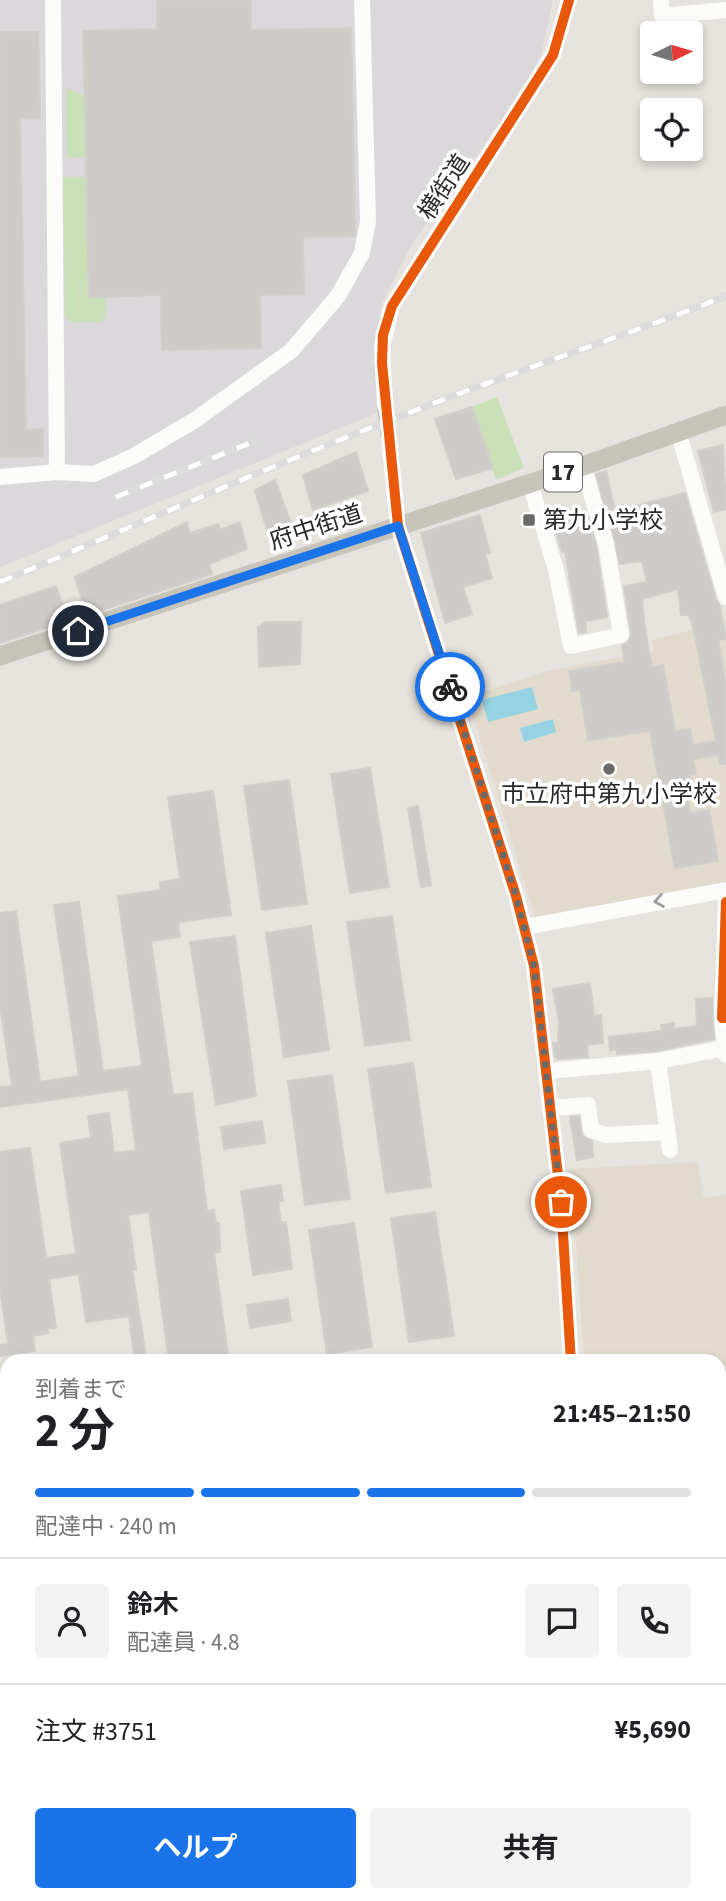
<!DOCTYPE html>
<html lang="ja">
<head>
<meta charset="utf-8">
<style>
	:root { --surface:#fff; --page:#f2f2f2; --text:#202124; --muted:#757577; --line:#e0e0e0; --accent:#1a73e8 }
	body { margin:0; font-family:"Source Sans 3","Noto Sans JP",sans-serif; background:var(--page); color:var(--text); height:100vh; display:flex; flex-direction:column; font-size:26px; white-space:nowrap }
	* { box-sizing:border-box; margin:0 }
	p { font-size:23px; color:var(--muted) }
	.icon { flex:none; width:38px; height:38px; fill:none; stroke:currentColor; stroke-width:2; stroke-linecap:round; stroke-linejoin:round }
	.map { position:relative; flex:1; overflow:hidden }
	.sheet { position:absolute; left:0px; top:1354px; width:726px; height:548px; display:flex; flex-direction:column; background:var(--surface); border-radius:21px 21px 0 0; box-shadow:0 4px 10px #0003 }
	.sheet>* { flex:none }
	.needle { width:46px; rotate:85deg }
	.buttons { position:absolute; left:640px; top:21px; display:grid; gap:14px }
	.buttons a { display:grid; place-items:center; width:63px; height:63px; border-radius:7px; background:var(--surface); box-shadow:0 4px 10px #0003; font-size:35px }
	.pin { position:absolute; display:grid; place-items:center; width:60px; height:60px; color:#fff; margin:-30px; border:4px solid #fff; border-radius:50%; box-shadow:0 2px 7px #0007 }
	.courier { position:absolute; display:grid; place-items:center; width:70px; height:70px; margin:-35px; border:5px solid #1a73e8; border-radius:50%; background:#fff; color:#222; box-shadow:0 2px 9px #0007 }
	.overview em { font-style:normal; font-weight:700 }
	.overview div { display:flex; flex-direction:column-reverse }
	.overview { display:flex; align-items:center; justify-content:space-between; height:119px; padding:0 35px }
	h1 { font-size:46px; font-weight:700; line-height:52px }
	.bar { display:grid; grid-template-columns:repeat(4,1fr); gap:10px 7px; align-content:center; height:84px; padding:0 35px }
	.bar i { height:9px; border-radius:5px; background:var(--line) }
	.bar .active { background:var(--accent) }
	.bar p { grid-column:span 4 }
	.line { display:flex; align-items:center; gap:18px; padding:0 35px; border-top:2px solid var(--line) }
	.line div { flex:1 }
	.round { display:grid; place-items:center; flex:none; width:74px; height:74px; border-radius:7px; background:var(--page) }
	.action { display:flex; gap:14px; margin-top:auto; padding:14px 35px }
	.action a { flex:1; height:80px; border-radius:7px; background:var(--accent); color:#fff; font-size:28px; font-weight:700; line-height:80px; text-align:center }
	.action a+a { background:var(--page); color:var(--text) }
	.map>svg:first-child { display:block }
</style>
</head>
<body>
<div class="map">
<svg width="726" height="1901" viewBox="0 0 726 1901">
	<rect width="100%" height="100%" fill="#e6e3de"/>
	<path fill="#dad8da" d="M0,0H553L541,56L519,96L411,246L382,303L374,353L380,412L0,567Z"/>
	<g fill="#e1dacd">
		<path d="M726,622V885L536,920L467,697L547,671L654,651L652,640Z"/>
		<path d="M698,1162L703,1198L726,1195V1520L719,1521V1362L584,1361L571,1169Z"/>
	</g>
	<g fill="#cae0b9">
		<path d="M66,88L85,96L86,157L67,158Z"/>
		<path d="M63,177H86L106,296V316L101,322H70L65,316Z"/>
		<path d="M497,397L524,468L496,480L472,407Z"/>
		<path d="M726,1530V1605L724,1596L719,1597V1531Z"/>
		<path d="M516,1895H575V1899L516,1901Z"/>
	</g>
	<g fill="#96d4e4">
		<path d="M532,687L538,709L488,722L482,700Z"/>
		<path d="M553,719L556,732L524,742L520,728Z"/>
	</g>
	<g fill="#cecbc8" stroke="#d1cfca" stroke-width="2" fill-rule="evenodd">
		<path d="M157,0H251V30L351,28L355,236L303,237L304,294L260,295L261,348L162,350L161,295L89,297L83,31L157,29Z"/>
		<path d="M0,32H38L40,118H20L26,430L43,429V456L0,457Z"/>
		<path d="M472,407L493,468L456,479L435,419Z"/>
		<path d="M723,445L726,509L714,512L698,451Z"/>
		<path d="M356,452L368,491L313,510L303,475Z"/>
		<path d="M606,471L614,507L623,505V509L685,493L716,600L720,606L726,639L718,640L726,687V764H720L718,755L693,759L696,774L689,775L692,790L686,791L690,813L709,810L718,861L675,868L650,731L588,740L580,690L572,691L569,671L625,662L622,646L628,642L631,634L624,586L647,582L642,561L620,564L596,474ZM678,589L681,615H689L693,627L716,741L693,745L690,729L675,731L663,665L652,667L645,629L642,599Z"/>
		<path d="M275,480L295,534L270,540L255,490Z"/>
		<path d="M480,515L490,553H485L492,578L463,587L472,614L445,623L421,533Z"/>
		<path d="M587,515L596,545L607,617L585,621L586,632L579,633L565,551L562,552L554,526Z"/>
		<path d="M187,522L190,533L218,524L220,530L240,522L247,549L209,564L212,574L87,615L75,577Z"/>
		<path d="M56,586L68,621L0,643V605Z"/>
		<path d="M266,622H301L300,664L259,667L258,627Z"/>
		<path d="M370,768L389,887L350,893L331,774Z"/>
		<path d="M289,780L307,904L262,910L244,786Z"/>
		<path d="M213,791L231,915L178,922L180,937L151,941L173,1095L192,1093L207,1211L214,1210L216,1223H219L220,1252L214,1253L229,1362H169L149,1212L128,1215L136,1270H132L147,1362H135L129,1316L86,1322L79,1274L49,1279L56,1328L47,1329L48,1333L33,1336L35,1351L0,1356V1345L8,1344L0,1288V1152L30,1148L46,1258L76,1254L60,1143L91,1138L88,1116L109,1113L114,1153L136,1150L128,1089L0,1107V1087L12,1086L0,1005V913L16,911L40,1082L79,1076L54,905L79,902L103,1071L142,1066L118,896L161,890L160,882L180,879L168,797Z"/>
		<path d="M418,806L431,885L421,887L408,808Z"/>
		<path d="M392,916L410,1040L365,1046L347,922Z"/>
		<path d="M311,926L329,1050L284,1057L266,933Z"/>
		<path d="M235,936L256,1096L216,1105L190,942Z"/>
		<path d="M590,983L594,1016L601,1015L603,1043L587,1045L588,1057L559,1059L555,1057L553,1043H558L559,1022L553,989Z"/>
		<path d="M712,998L714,1039L657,1051L617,1054V1049L610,1050L609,1037L662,1031L661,1025L674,1023V1029L697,1026L696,999Z"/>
		<path d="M413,1063L431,1187L386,1193L368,1069Z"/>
		<path d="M332,1075L350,1199L305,1205L288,1081Z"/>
		<path d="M579,1116L582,1136L592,1141L593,1157L577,1160L570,1117Z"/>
		<path d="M262,1121L265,1143L224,1149L221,1127Z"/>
		<path d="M281,1185L283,1201H278L281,1223L286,1222L292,1269L253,1275L241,1191Z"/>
		<path d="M435,1212L454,1336L409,1342L391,1218Z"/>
		<path d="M354,1223L372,1347L327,1354L309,1230Z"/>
		<path d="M288,1299L291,1321L250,1328L247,1305Z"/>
	</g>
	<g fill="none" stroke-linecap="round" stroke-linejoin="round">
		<path stroke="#c0beba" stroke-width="16" stroke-dasharray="16 8" stroke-linecap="butt" d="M385,405L389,438"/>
		<path stroke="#c6c5c5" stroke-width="2.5" stroke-dasharray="5 3.5" stroke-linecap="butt" d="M0,1883L7,1880"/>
		<g stroke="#fbfbfa" stroke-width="16">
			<path d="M53,0L57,472"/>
			<path d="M661,0L662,16L726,10"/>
			<path d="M385,405L382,347L392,306L553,55L569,0"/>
			<path d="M678,431L726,597"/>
			<path d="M389,438L398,526L516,896L534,966L561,1202L571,1362"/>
			<path d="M0,477L57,472L94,474L134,456L195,420L291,351L338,296L362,253L368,221L362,0"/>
			<path d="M530,483L556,570L571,646L621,635L606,543L583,466"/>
			<path d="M726,902L722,1018L726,1055"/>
			<path d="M525,927L726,890"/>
			<path d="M658,1061L670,1150"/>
			<path d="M548,1071L658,1061L725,1048"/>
			<path d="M551,1108L588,1105L591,1130L606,1135L668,1132"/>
			<path d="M719,1527L726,1526"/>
			<path d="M719,1665L726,1664"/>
			<path d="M719,1723H726"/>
			<path d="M719,1874L726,1872"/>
			<path d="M474,1895V1901"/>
			<path d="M579,1895V1901"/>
			<path d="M620,1895L629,1898L655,1895"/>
			<path d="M684,1895L687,1901"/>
			<path d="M106,1901L120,1895"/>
			<path d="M165,1901V1895"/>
			<path d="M226,1901V1895"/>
			<path d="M286,1901V1895"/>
			<path d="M348,1901V1895"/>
			<path d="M410,1901V1895"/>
		</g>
		<path stroke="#c7c4b9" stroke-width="19" d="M0,656L583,466L726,415"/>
		<defs>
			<g id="rail">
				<path d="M116,497L255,441"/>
				<path d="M0,582C145,521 289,458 437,402C533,365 630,334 726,296"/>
			</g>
		</defs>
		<use href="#rail" stroke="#dddcdd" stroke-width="7"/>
		<use href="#rail" stroke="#fff" stroke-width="4.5" stroke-dasharray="13" stroke-linecap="butt"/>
		<defs>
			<g id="cycleway">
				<path d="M569,0L553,55L392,306L383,335L382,363L398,526L516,896L534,966L561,1202L571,1362"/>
				<path d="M726,902L722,1018H726"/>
			</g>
		</defs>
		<use href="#cycleway" stroke="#fff" stroke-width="15"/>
		<use href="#cycleway" stroke="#e8590c" stroke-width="10"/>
	</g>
	<defs><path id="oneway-chevron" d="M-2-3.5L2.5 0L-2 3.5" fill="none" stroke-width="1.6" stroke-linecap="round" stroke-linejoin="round" transform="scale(1.75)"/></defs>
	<use stroke="#9c9c9c" href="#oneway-chevron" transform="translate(659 901) rotate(170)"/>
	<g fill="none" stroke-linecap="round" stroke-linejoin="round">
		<path stroke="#6b6a68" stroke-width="7" stroke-dasharray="0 12.6" d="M450,687L516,896L534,966L561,1202"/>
		<path stroke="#1a73e8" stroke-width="9" d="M78,631L398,526L450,687"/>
	</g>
	<g fill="#6b6a68" stroke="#fff" stroke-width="2.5">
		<rect x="522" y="513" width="14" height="14" rx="3.5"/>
		<circle cx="609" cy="769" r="7"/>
	</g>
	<g text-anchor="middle" stroke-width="7" stroke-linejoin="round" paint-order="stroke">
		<rect fill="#fff" stroke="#696969" stroke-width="2" x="544" y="452.5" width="38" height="39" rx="5"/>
		<g font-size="23" font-weight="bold" fill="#292929">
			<text x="563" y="480">17</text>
		</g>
		<g font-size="24" fill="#292929" stroke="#fff">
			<text transform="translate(444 187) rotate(-57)" y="8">横街道</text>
			<text transform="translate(316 527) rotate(-18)" y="8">府中街道</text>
		</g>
		<g font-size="24" fill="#292929" stroke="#fff" text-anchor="start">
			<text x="543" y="528">第九小学校</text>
			<text x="609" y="802" text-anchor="middle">市立府中第九小学校</text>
		</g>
	</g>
</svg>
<div class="buttons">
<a><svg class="needle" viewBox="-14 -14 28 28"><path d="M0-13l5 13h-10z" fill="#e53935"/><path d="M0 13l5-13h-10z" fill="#757577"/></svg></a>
<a><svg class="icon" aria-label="locate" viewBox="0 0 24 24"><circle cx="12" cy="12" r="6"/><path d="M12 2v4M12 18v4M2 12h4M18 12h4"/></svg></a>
</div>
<div class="pin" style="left:561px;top:1202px;background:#ea580c"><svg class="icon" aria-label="bag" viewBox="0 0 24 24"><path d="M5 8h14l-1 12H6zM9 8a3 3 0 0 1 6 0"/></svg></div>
<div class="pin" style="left:78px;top:631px;background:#1f2937"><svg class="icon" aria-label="home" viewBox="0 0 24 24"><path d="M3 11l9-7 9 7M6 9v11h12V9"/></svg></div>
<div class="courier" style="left:450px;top:687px"><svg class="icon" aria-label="bike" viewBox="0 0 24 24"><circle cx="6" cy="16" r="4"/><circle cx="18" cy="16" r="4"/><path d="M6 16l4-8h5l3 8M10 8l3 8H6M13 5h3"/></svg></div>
<section class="sheet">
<div class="overview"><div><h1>2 分</h1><p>到着まで</p></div><em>21:45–21:50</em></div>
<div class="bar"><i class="active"></i><i class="active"></i><i class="active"></i><i></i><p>配達中 · 240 m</p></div>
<div class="line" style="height:126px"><a class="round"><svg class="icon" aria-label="person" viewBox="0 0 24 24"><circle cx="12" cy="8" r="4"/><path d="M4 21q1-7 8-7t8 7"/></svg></a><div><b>鈴木</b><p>配達員 · 4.8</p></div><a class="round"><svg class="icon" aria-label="chat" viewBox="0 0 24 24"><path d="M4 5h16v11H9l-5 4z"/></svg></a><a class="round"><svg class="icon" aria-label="phone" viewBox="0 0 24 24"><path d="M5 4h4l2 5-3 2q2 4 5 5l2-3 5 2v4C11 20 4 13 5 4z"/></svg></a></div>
<div class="line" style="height:91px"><div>注文 #3751</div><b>¥5,690</b></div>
<div class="action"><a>ヘルプ</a><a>共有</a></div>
</section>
</div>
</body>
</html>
